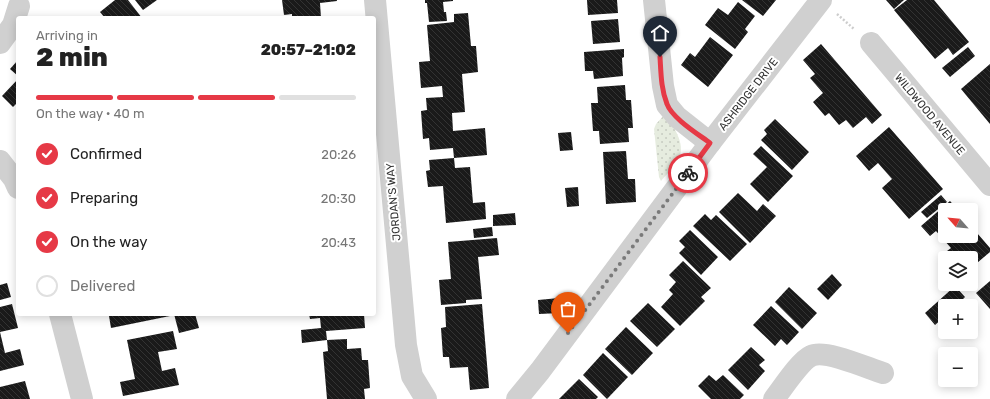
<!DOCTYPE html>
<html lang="en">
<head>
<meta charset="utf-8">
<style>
	:root { --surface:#fff; --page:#f6f6f6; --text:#222; --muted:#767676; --line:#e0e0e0; --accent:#e63946 }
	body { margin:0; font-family:Rubik,sans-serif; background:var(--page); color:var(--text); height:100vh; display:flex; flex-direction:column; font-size:15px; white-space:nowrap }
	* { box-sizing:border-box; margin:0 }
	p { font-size:13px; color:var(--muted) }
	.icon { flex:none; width:22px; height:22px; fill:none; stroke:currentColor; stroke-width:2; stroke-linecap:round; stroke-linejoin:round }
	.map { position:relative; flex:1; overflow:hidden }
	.panel { position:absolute; left:16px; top:16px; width:360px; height:300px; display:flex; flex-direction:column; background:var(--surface); border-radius:4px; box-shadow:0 2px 10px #0003 }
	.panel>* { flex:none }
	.needle { width:26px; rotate:297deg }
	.controls { position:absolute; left:938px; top:203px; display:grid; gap:8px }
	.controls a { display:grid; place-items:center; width:40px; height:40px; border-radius:4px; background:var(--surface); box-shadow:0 2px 10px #0003; font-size:20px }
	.pin { position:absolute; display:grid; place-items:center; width:34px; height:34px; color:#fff; margin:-41px -17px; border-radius:50% 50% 50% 0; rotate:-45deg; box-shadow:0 0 4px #0007 }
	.pin .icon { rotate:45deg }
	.courier { position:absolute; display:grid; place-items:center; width:40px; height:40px; margin:-20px; border:3px solid #e63946; border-radius:50%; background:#fff; color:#222; box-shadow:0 1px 5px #0007 }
	.headline em { font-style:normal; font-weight:800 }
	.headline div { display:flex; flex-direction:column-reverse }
	.headline { display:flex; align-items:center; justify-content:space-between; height:68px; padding:0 20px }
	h1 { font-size:26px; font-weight:800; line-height:30px }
	.bar { display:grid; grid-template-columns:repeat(4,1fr); gap:6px 4px; align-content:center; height:48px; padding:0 20px }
	.bar i { height:5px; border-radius:3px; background:var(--line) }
	.bar .current { background:var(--accent) }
	.bar p { grid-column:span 4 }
	ol { padding:0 20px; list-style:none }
	li { display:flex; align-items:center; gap:12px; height:44px }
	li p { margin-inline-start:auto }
	li .icon { padding:4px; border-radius:50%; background:var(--accent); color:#fff; stroke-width:4 }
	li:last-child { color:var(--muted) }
	li i { width:22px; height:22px; border:2px solid var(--line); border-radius:50% }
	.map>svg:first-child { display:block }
</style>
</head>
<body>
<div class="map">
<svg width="990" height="399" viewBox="0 0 990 399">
	<defs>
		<pattern id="grass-dots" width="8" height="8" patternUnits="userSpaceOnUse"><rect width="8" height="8" fill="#e6ecdf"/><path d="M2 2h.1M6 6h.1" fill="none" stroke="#c6cbc0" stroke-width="1.8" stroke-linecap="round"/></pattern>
		<pattern id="building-back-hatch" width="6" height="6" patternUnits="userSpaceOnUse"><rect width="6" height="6" fill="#1a1a1a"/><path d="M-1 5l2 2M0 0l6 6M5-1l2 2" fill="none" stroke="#333"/></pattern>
	</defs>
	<rect width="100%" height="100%" fill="#fff"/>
	<path fill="url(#grass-dots)" d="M665,114C673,126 686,143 679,158C675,166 667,174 661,181L659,177L654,129L656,124Z"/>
	<g fill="url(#building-back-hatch)">
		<path d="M115,0H128L142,18H105L100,12Z"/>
		<path d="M135,0H157L143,10Z"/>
		<path d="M282,0H337V1L320,3L321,18H292V14L284,15Z"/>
		<path d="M425,0H453V1L443,2L444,12H446L447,21L429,22L427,3H425Z"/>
		<path d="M587,0H617L618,13L588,15Z"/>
		<path d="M742,0H776L763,16Z"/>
		<path d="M886,0H904L894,9Z"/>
		<path d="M907,0H934L969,42L953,55L948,48L935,59L894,10Z"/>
		<path d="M738,2L755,16L745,29L748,32L735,49L705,25L718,8L728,15Z"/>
		<path d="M468,13L471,46H476L478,72L462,74L465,112L452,113L453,131L485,128L487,155L454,158L453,148L430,150L429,138L423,139L421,111L427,110L426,98L443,97L442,86L421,88L419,62L430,61L427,25L454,22V14Z"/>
		<path d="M618,19L620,42L593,44L591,21Z"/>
		<path d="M710,37L733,55L708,87L681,65L690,53L695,57Z"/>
		<path d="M821,44L882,115L872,124L866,117L853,128L846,120L839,125L829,113L825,116L813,102L823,93L810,78L815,74L803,60Z"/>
		<path d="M968,47L975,56L950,77L942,68Z"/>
		<path d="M624,49V57L622,58L623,76L594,79L593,71H585L584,52Z"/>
		<path d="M18,60V76L10,69Z"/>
		<path d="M990,64V124L961,89Z"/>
		<path d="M18,79V102L13,107L2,96Z"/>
		<path d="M625,85L626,100H631L633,128H628L629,142L600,144L599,131H593L591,103H598L597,87Z"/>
		<path d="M775,119L809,152L792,170L761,140L767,134L764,130Z"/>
		<path d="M889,127L943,189L909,219L882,188L892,179L878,163L869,171L856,156Z"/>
		<path d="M571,132L573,150L560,151L558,133Z"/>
		<path d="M761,146L793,176L768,202L750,184L767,167L753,154Z"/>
		<path d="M626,151L628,179H635L636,202L606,204L603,152Z"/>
		<path d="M454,158L455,168L470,167L473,203L485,202L486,219L446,223L443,186L428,187L426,171L430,170L429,160Z"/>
		<path d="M578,187L579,206L567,207L565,188Z"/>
		<path d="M738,193L757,211L763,204L776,216L750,243L719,212Z"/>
		<path d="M941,195L947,202L927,218L921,212Z"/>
		<path d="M950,201L958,210H945V236H971V226L990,248V252L971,268V258H947L943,254L951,248L936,231L930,236L921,226Z"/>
		<path d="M515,213L516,225L493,226V215Z"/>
		<path d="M705,214L711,220L716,215L747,244L730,261L693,226Z"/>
		<path d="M492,227L493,236L474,238L473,229Z"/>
		<path d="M690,230L718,257L701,275L679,253L685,247L679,241Z"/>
		<path d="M497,238L499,255L478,257L482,299L466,300V303L441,305L439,280L451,279L448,242Z"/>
		<path d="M683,261L711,288L701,297L705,301L680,326L661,307L673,294L669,290L676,282L669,275Z"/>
		<path d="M832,274L842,285L828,300L817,289Z"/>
		<path d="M990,281V309L976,293Z"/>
		<path d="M7,283L11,297L0,300V285Z"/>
		<path d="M955,286L965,297L956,306H945V316L935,325L925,313Z"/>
		<path d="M789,287L817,313L802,329L775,302Z"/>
		<path d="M559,298L560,313L539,314L538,300Z"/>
		<path d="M648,303L675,329L657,347L630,321Z"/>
		<path d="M12,304L18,328L0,332V307Z"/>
		<path d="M482,304L489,388L470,390L468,367L450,368L449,357H443L441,328L446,327L445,307Z"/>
		<path d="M771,306L799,332L787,345L781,339L775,346L753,325Z"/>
		<path d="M116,314H170V316L111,328L109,316Z"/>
		<path d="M174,314H195L199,328L179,333Z"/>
		<path d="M309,314H364L365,328L326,331L327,340L302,343L301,330L321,328L320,318L310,319Z"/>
		<path d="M626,327L653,353L632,375L605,349Z"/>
		<path d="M173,331L177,349L158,352L162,371L175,368L179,385L123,396L120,382L135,379L127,340Z"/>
		<path d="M0,332L5,353L20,349L24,365L0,371Z"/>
		<path d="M347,339V349L361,348L362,360H368L370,388L364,389L365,399H327L323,352L328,351L327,340Z"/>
		<path d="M751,347L765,360L759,365L765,371L748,390L728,370Z"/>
		<path d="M603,353L628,377L607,399L583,375Z"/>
		<path d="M709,375L716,381L723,375L744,395L740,399H711L698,386Z"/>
		<path d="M579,379L598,397L596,399H559Z"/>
		<path d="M25,381L30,399H0V387Z"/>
	</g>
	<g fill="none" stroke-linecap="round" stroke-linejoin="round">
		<path stroke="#cdcdcd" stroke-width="2.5" stroke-dasharray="2 2" stroke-linecap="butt" d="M837,14L854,29"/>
		<g stroke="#d0d0d0" stroke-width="22">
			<path d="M375,0L406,345L412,376L426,399"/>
			<path d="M654,0L663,86L667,105L677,117L710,143"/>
			<path d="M0,43L13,25L19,6"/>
			<path d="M871,43L990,185"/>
			<path d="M0,161L14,179L18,188"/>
			<path d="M60,314L82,399"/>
			<path d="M517,399L540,371L710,143L821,0"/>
			<path d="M774,399C782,389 800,361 811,356C825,349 867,368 883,373"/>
		</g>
	</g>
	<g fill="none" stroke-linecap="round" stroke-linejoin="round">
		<path stroke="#7a7a7a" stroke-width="4" stroke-dasharray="0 7.2" d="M568,333L688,173"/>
		<path stroke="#e63946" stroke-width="5" d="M660,57C661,73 661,89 667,104C672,118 698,134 710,143L688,173"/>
	</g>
	<g text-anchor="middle" stroke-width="4" stroke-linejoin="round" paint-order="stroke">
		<g font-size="11" fill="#333" stroke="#fff">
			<text transform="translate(748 94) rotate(-52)" y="4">ASHRIDGE DRIVE</text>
			<text transform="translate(930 114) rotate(50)" y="4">WILDWOOD AVENUE</text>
			<text transform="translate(393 202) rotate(-95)" y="4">JORDAN'S WAY</text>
		</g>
	</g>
</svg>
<div class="controls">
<a><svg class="needle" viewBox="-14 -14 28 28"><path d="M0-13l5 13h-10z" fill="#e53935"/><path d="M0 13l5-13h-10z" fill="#767676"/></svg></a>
<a><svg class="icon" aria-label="layers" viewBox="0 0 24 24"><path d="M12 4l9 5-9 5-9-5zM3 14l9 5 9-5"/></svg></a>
<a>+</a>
<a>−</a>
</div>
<div class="pin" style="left:568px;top:333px;background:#ea580c"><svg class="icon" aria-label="bag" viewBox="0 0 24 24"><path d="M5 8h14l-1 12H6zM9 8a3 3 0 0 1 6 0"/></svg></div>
<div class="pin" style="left:660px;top:57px;background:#1f2937"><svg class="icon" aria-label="home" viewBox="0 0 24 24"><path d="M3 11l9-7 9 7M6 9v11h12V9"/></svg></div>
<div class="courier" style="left:688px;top:173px"><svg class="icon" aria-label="bike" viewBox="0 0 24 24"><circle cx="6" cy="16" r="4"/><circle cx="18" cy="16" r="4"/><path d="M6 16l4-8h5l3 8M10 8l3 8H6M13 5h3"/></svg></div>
<section class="panel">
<div class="headline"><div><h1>2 min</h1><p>Arriving in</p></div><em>20:57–21:02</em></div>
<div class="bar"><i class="current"></i><i class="current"></i><i class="current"></i><i></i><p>On the way · 40 m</p></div>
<ol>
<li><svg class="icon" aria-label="check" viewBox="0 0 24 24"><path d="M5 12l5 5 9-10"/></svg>Confirmed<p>20:26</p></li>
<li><svg class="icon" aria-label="check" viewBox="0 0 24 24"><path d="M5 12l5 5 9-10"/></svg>Preparing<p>20:30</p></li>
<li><svg class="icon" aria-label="check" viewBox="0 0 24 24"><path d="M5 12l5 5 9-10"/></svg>On the way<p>20:43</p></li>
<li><i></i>Delivered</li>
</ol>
</section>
</div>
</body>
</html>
